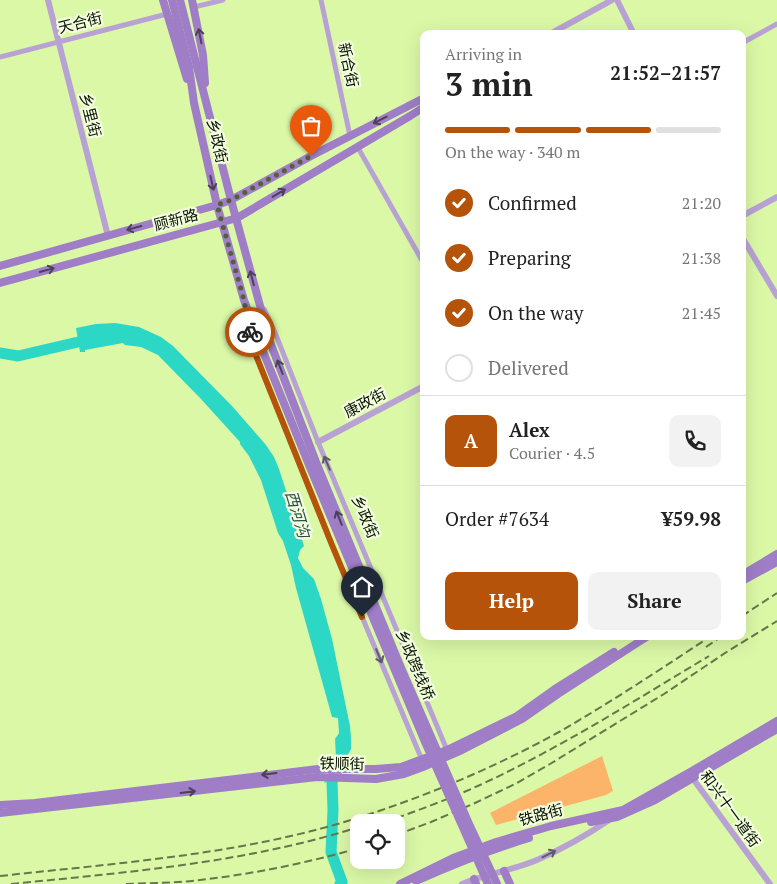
<!DOCTYPE html>
<html lang="en">
<head>
<meta charset="utf-8">
<style>
	:root { --surface:#fff; --page:#f2f2f2; --text:#222; --muted:#767676; --line:#e0e0e0; --accent:#b45309 }
	body { margin:0; font-family:"PT Serif","Noto Sans SC",serif; background:var(--page); color:var(--text); height:100vh; display:flex; flex-direction:column; font-size:19px; white-space:nowrap }
	* { box-sizing:border-box; margin:0 }
	p { font-size:16px; color:var(--muted) }
	.icon { flex:none; width:28px; height:28px; fill:none; stroke:currentColor; stroke-width:2; stroke-linecap:round; stroke-linejoin:round }
	.map { position:relative; flex:1; overflow:hidden }
	.panel { position:absolute; left:420px; top:30px; width:326px; height:610px; display:flex; flex-direction:column; background:var(--surface); border-radius:10px; box-shadow:0 5px 20px #0002 }
	.panel>* { flex:none }
	.buttons { position:absolute; left:350px; top:814px; display:grid; gap:10px }
	.buttons a { display:grid; place-items:center; width:55px; height:55px; border-radius:10px; background:var(--surface); box-shadow:0 5px 20px #0002; font-size:25px }
	.pin { position:absolute; display:grid; place-items:center; width:42px; height:42px; color:#fff; margin:-51px -21px; border-radius:50% 50% 50% 0; rotate:-45deg; box-shadow:0 0 5px #0007 }
	.pin .icon { rotate:45deg }
	.courier { position:absolute; display:grid; place-items:center; width:50px; height:50px; margin:-25px; border:4px solid #b45309; border-radius:50%; background:#fff; color:#222; box-shadow:0 1px 6px #0007 }
	.summary em { font-style:normal; font-weight:700 }
	.summary div { display:flex; flex-direction:column-reverse }
	.summary { display:flex; align-items:center; justify-content:space-between; height:85px; padding:0 25px }
	h1 { font-size:32px; font-weight:700; line-height:38px }
	.bar { display:grid; grid-template-columns:repeat(4,1fr); gap:8px 5px; align-content:center; height:60px; padding:0 25px }
	.bar i { height:6px; border-radius:4px; background:var(--line) }
	.bar .on { background:var(--accent) }
	.bar p { grid-column:span 4 }
	.line { display:flex; align-items:center; gap:12px; padding:0 25px; border-top:1px solid var(--line) }
	.line div { flex:1 }
	.round { display:grid; place-items:center; flex:none; width:52px; height:52px; border-radius:10px; background:var(--page) }
	ol { padding:0 25px; list-style:none }
	li { display:flex; align-items:center; gap:15px; height:55px }
	li p { margin-inline-start:auto }
	li .icon { padding:5px; border-radius:50%; background:var(--accent); color:#fff; stroke-width:4 }
	li:last-child { color:var(--muted) }
	li i { width:28px; height:28px; border:2px solid var(--line); border-radius:50% }
	.button { display:flex; gap:10px; margin-top:auto; padding:10px 25px }
	.button a { flex:1; height:58px; border-radius:10px; background:var(--accent); color:#fff; font-size:20px; font-weight:700; line-height:58px; text-align:center }
	.button a+a { background:var(--page); color:var(--text) }
	.map>svg:first-child { display:block }
</style>
</head>
<body>
<div class="map">
<svg width="777" height="884" viewBox="0 0 777 884">
	<rect width="100%" height="100%" fill="#dbf8a7"/>
	<path fill="#fcb46b" d="M602,756L613,791L606,795L496,825L490,813Z"/>
	<path fill="#2cd7c6" d="M115,323L139,327L161,337L173,346L232,406L266,445L274,457L279,469L304,546L300,550L298,558L303,568L314,579L321,599L332,639L350,726L351,738V749L335,778L324,783L336,758L335,739L339,733L338,718L332,717L296,588L291,565L283,541L278,533L261,480L249,456L240,444V442L201,399L158,355L141,347L125,345L123,343L85,350V352H80L76,328L96,324Z"/>
	<g fill="none" stroke-linecap="round" stroke-linejoin="round">
		<g stroke="#2cd7c6" stroke-width="11">
			<path d="M0,353L18,356L91,339"/>
			<path d="M338,768L332,782L333,810L331,852L342,882L340,884"/>
		</g>
		<g stroke="#b8a2d4" stroke-width="5">
			<path d="M321,0L350,136"/>
			<path d="M194,7L223,0"/>
			<path d="M742,43L777,24"/>
			<path d="M0,57L167,14"/>
			<path d="M357,146L424,264"/>
			<path d="M264,309L276,335L318,442L447,750"/>
			<path d="M247,316L253,348L332,545L422,760"/>
		</g>
		<g stroke="#b8a2d4" stroke-width="6">
			<path d="M48,0L108,236"/>
			<path d="M617,0L634,34"/>
			<path d="M550,34L612,0"/>
			<path d="M742,216L777,197"/>
			<path d="M742,237L777,296"/>
			<path d="M318,442L424,386"/>
			<path d="M691,776L770,884"/>
			<path d="M462,884C487,874 513,870 537,860C562,849 587,835 609,820"/>
		</g>
		<g stroke="#9f7dc7" stroke-width="8">
			<path d="M163,0L187,79"/>
			<path d="M172,0L189,67L194,103L217,205L244,300L260,344"/>
			<path d="M180,0L231,200L270,342"/>
			<path d="M192,0L203,55L205,83"/>
			<path d="M0,266L217,205L231,200L311,156L424,98"/>
			<path d="M0,283L237,218L410,116L424,107"/>
			<path d="M742,575L777,554"/>
			<path d="M742,581L777,562"/>
			<path d="M0,805L35,803L318,769H376L401,767L447,750L517,716L555,689L614,652"/>
			<path d="M0,813L317,777L376,779L404,774L423,767L462,750L522,719L558,694L648,636"/>
			<path d="M591,822L617,817L655,800L777,729"/>
			<path d="M504,871L510,884"/>
			<path d="M474,879L476,884"/>
			<path d="M416,881C454,864 489,850 529,838"/>
			<path d="M400,884L453,858L496,842L551,826L623,810L692,771L777,721"/>
		</g>
		<g stroke="#66774a" stroke-width="2" stroke-dasharray="8 4" stroke-linecap="butt">
			<path d="M742,616L777,593"/>
			<path d="M706,647L722,636"/>
			<path d="M385,822C417,811 449,799 480,785C560,748 634,701 709,656"/>
			<path d="M396,835L431,822L475,803L517,783L550,764L664,694L725,653L777,621"/>
			<path d="M0,876C118,863 237,855 351,820C422,798 494,768 559,732C611,702 661,669 711,636"/>
			<path d="M11,884C129,872 245,863 359,827"/>
			<path d="M126,884C150,883 175,883 200,880C253,874 307,863 359,848"/>
		</g>
		<g stroke="#9f7dc7" stroke-width="8">
			<path d="M270,342L316,462L402,670L470,826L497,884"/>
			<path d="M260,344L309,465L425,742L488,884"/>
		</g>
	</g>
	<defs><path id="oneway-shaft" d="M-6 0H5M1.5-3L5.5 0L1.5 3" fill="none" stroke-width="1.6" stroke-linecap="round" stroke-linejoin="round" transform="scale(1.25)"/></defs>
	<g stroke="#4c415a">
		<use href="#oneway-shaft" transform="translate(200 36) rotate(-101)"/>
		<use href="#oneway-shaft" transform="translate(380 120) rotate(153)"/>
		<use href="#oneway-shaft" transform="translate(212 183) rotate(77)"/>
		<use href="#oneway-shaft" transform="translate(279 193) rotate(-31)"/>
		<use href="#oneway-shaft" transform="translate(134 228) rotate(165)"/>
		<use href="#oneway-shaft" transform="translate(47 270) rotate(-15)"/>
		<use href="#oneway-shaft" transform="translate(252 278) rotate(-105)"/>
		<use href="#oneway-shaft" transform="translate(280 367) rotate(-111)"/>
		<use href="#oneway-shaft" transform="translate(339 518) rotate(-112)"/>
		<use href="#oneway-shaft" transform="translate(269 774) rotate(173)"/>
		<use href="#oneway-shaft" transform="translate(188 792) rotate(-7)"/>
	</g>
	<g stroke="#60596a">
		<use href="#oneway-shaft" transform="translate(327 463) rotate(-113)"/>
		<use href="#oneway-shaft" transform="translate(379 656) rotate(67)"/>
		<use href="#oneway-shaft" transform="translate(549 854) rotate(-27)"/>
	</g>
	<g fill="none" stroke-linecap="round" stroke-linejoin="round">
		<path stroke="#52613a" stroke-width="5" stroke-dasharray="0 9" d="M250,332L244,300L217,205L231,200L311,156"/>
		<path stroke="#b45309" stroke-width="6" d="M250,332L253,348L332,545L362,617"/>
	</g>
	<g text-anchor="middle" stroke-width="4.5" stroke-linejoin="round" paint-order="stroke">
		<g font-size="15" fill="#081000" stroke="#f2fede">
			<text transform="translate(80 23) rotate(-14)" y="5">天合街</text>
			<text transform="translate(348 65) rotate(78)" y="5">新合街</text>
			<text transform="translate(90 115) rotate(76)" y="5">乡里街</text>
			<text transform="translate(217 141) rotate(77)" y="5">乡政街</text>
			<text transform="translate(176 220) rotate(-15)" y="5">顾新路</text>
			<text transform="translate(365 403) rotate(-28)" y="5">康政街</text>
			<text transform="translate(365 517) rotate(67)" y="5">乡政街</text>
			<text transform="translate(415 665) rotate(67)" y="5">乡政跨线桥</text>
			<text transform="translate(342 764) rotate(1)" y="5">铁顺街</text>
			<text transform="translate(730 809) rotate(54)" y="5">和兴十一道街</text>
			<text transform="translate(541 815) rotate(-15)" y="5">铁路街</text>
		</g>
		<g font-size="16" font-style="italic" fill="#2e4f4a" stroke="#f2fede">
			<text transform="translate(298 514) rotate(73)" y="6">西河沟</text>
		</g>
	</g>
</svg>
<div class="buttons">
<a><svg class="icon" aria-label="locate" viewBox="0 0 24 24"><circle cx="12" cy="12" r="6"/><path d="M12 2v4M12 18v4M2 12h4M18 12h4"/></svg></a>
</div>
<div class="pin" style="left:311px;top:156px;background:#ea580c"><svg class="icon" aria-label="bag" viewBox="0 0 24 24"><path d="M5 8h14l-1 12H6zM9 8a3 3 0 0 1 6 0"/></svg></div>
<div class="pin" style="left:362px;top:617px;background:#1f2937"><svg class="icon" aria-label="home" viewBox="0 0 24 24"><path d="M3 11l9-7 9 7M6 9v11h12V9"/></svg></div>
<div class="courier" style="left:250px;top:332px"><svg class="icon" aria-label="bike" viewBox="0 0 24 24"><circle cx="6" cy="16" r="4"/><circle cx="18" cy="16" r="4"/><path d="M6 16l4-8h5l3 8M10 8l3 8H6M13 5h3"/></svg></div>
<section class="panel">
<div class="summary"><div><h1>3 min</h1><p>Arriving in</p></div><em>21:52–21:57</em></div>
<div class="bar"><i class="on"></i><i class="on"></i><i class="on"></i><i></i><p>On the way · 340 m</p></div>
<ol>
<li><svg class="icon" aria-label="check" viewBox="0 0 24 24"><path d="M5 12l5 5 9-10"/></svg>Confirmed<p>21:20</p></li>
<li><svg class="icon" aria-label="check" viewBox="0 0 24 24"><path d="M5 12l5 5 9-10"/></svg>Preparing<p>21:38</p></li>
<li><svg class="icon" aria-label="check" viewBox="0 0 24 24"><path d="M5 12l5 5 9-10"/></svg>On the way<p>21:45</p></li>
<li><i></i>Delivered</li>
</ol>
<div class="line" style="height:90px"><b class="round" style="background:var(--accent);color:#fff">A</b><div><b>Alex</b><p>Courier · 4.5</p></div><a class="round"><svg class="icon" aria-label="phone" viewBox="0 0 24 24"><path d="M5 4h4l2 5-3 2q2 4 5 5l2-3 5 2v4C11 20 4 13 5 4z"/></svg></a></div>
<div class="line" style="height:65px"><div>Order #7634</div><b>¥59.98</b></div>
<div class="button"><a>Help</a><a>Share</a></div>
</section>
</div>
</body>
</html>
